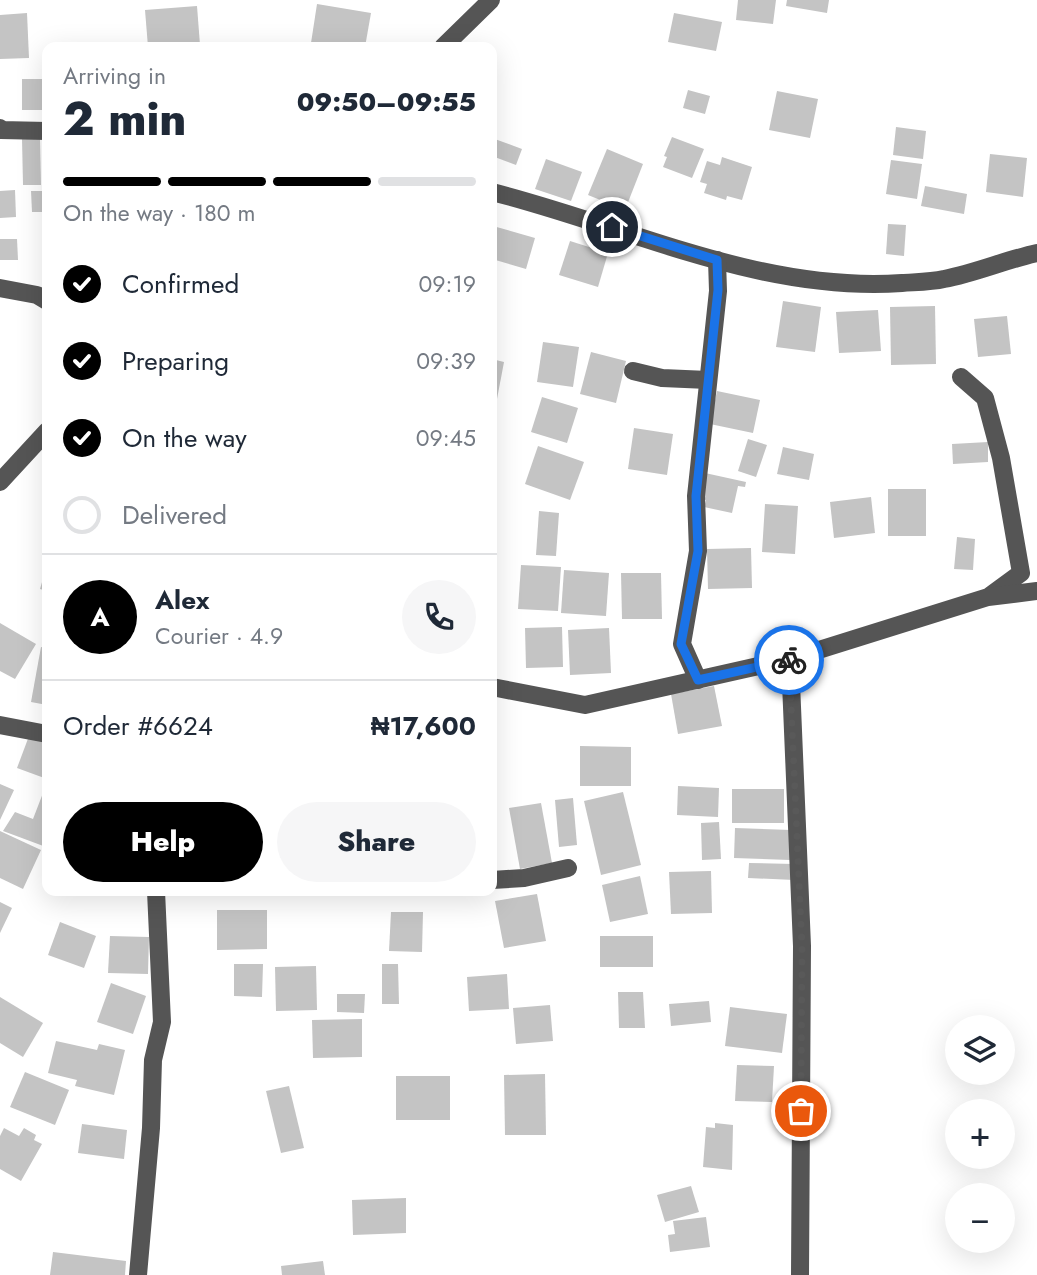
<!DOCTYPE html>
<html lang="en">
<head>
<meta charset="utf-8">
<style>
	:root { --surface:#fff; --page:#f6f6f7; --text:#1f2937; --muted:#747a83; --line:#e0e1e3; --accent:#000 }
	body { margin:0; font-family:Jost,sans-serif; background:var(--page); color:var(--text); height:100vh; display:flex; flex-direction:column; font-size:26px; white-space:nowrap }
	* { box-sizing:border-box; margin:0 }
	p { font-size:23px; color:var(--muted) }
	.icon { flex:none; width:38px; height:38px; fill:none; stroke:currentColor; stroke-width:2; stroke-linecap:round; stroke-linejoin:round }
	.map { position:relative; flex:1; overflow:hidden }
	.details { position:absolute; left:42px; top:42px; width:455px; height:854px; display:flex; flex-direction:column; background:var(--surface); border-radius:14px; box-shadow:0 7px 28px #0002 }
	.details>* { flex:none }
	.fabs { position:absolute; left:945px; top:1015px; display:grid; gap:14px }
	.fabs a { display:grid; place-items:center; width:70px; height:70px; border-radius:50%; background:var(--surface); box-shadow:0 7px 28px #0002; font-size:35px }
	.pin { position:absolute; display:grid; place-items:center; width:60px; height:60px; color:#fff; margin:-30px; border:4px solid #fff; border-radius:50%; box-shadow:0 2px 7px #0007 }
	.courier { position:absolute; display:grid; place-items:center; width:70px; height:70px; margin:-35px; border:5px solid #1a73e8; border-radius:50%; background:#fff; color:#222; box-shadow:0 2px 9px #0007 }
	.summary em { font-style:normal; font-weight:800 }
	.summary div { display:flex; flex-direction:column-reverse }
	.summary { display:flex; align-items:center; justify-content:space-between; height:119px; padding:0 21px }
	h1 { font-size:46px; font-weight:800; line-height:52px }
	.bar { display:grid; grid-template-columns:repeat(4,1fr); gap:10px 7px; align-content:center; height:84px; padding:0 21px }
	.bar i { height:9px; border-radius:5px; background:var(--line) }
	.bar .selected { background:var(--accent) }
	.bar p { grid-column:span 4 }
	.line { display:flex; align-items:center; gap:18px; padding:0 21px; border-top:2px solid var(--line) }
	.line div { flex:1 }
	.round { display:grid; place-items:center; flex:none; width:74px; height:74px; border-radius:37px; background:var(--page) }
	ol { padding:0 21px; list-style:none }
	li { display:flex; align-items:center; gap:21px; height:77px }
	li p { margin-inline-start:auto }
	li .icon { padding:7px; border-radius:50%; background:var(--accent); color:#fff; stroke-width:4 }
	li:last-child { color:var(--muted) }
	li i { width:38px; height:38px; border:4px solid var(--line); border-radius:50% }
	.cta { display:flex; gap:14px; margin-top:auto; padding:14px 21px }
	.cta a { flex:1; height:80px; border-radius:42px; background:var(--accent); color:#fff; font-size:28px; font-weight:800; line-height:80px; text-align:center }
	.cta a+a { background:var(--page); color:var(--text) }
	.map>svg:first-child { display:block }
</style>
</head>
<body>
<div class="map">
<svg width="1037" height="1275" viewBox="0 0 1037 1275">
	<rect width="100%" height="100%" fill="#fff"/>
	<g fill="#c4c4c4">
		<path d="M738,0H776L773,24L736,20Z"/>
		<path d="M787,0H829L827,13L786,6Z"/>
		<path d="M317,4L371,13L365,47H338L311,43Z"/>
		<path d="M197,6L200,45L148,47L145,10Z"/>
		<path d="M27,13L29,58L0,59V15Z"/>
		<path d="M674,13L722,22L716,51L668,42Z"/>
		<rect x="22" y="79" width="20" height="31"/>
		<path d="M688,90L710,96L705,114L683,108Z"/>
		<path d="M777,91L818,99L810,138L769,130Z"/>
		<path d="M896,127L926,131L923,159L893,155Z"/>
		<path d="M672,137L704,149L692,178L663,167L667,157L664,156Z"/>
		<path d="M40,138L41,185H23L22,139Z"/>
		<path d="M492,138L522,149L516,165L492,156Z"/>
		<path d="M607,149L643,164L625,210L588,195Z"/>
		<path d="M990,154L1027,158L1023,197L986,192Z"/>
		<path d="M722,157L752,167L742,200L727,196L726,200L704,193L707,184L700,182L707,161L720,165Z"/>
		<path d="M546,159L582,172L571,201L535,189Z"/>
		<path d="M891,160L922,164L917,199L886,194Z"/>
		<path d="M925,186L967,194L964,214L921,206Z"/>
		<path d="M15,190L16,217L0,218V191Z"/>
		<path d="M31,191H47V212H32Z"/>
		<path d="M888,224L906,225L904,256L886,254Z"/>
		<path d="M493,226L535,238L526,269L492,259Z"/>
		<path d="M0,239H17L18,260H0Z"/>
		<path d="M570,241L608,253L598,287L559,275Z"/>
		<path d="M783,301L821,307L815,352L776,347Z"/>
		<path d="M935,306L936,364L891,365L890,307Z"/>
		<path d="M878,310L881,351L839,353L836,312Z"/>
		<path d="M1007,316L1011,354L978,357L974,319Z"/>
		<path d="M543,342L579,347L573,387L537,382Z"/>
		<path d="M591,352L626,361L616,403L580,394Z"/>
		<path d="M492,359L504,362L497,399L492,398Z"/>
		<path d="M717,391L760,400L753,433L710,424Z"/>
		<path d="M542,397L578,408L567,443L531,432Z"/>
		<path d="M634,428L673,434L667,475L628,469Z"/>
		<path d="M748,439L767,445L756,477L738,471Z"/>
		<path d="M988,442V462L953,464L952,444Z"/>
		<path d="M538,446L584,462L570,500L525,484Z"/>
		<path d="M783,447L814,454L809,480L777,474Z"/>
		<path d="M705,473L746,482L745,487L738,486L732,513L704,507L706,500L699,498Z"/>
		<rect x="888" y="489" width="38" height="47"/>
		<path d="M871,497L875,533L834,538L830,502Z"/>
		<path d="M765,504L798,506L795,554L762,552Z"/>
		<path d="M539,511L559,513L556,556L536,555Z"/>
		<path d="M957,537L975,539L973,570L954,569Z"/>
		<path d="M751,548L752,588L708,589L707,549Z"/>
		<path d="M47,565V591L40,589Z"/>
		<path d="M521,565L561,567L558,611L518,609Z"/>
		<path d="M564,570L609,573L606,616L561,613Z"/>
		<path d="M621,573H661L662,619H622Z"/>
		<path d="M0,623L36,644L15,679L0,671Z"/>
		<path d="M562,627L563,667L526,668L525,628Z"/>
		<path d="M609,628L611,673L570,675L568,630Z"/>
		<path d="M41,647L47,648V705L31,702Z"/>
		<path d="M714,686L722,726L678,734L671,694Z"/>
		<path d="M29,736L47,743V779L17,768Z"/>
		<path d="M580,746L631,747V786H580Z"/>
		<path d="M0,784L14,790L0,820Z"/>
		<path d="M678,786L719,788L718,817L677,815Z"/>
		<rect x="732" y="789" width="52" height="34"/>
		<path d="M623,792L641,865L601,875L584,801Z"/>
		<path d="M43,793L47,795L46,847L3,831L15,812L33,819Z"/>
		<path d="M573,798L577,845L559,847L555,800Z"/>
		<path d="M541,803L552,863L520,869L509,808Z"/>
		<path d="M719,822L721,859L702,860L701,823Z"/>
		<path d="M735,828L791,830L790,860L734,858Z"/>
		<path d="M0,831L41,850L23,889L0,878Z"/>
		<path d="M749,863L794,864V880L748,878Z"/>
		<path d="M711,871L712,913L671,914L669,872Z"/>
		<path d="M640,876L648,914L610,922L602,885Z"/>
		<path d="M537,894L546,941L504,948L495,901Z"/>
		<path d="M0,902L12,908L0,933Z"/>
		<path d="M217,910H267V949L217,950Z"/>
		<path d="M391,912H423L422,952L389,951Z"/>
		<path d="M60,922L96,936L84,968L48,955Z"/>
		<path d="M110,936L149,937L148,974L108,973Z"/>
		<rect x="600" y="936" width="53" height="31"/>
		<path d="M234,964H263L262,997L234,996Z"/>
		<path d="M382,964H398L399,1004H382Z"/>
		<path d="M316,966L317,1010L276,1011L275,967Z"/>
		<path d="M507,974L509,1009L469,1011L467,977Z"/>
		<path d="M111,983L146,996L133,1034L97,1022Z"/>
		<path d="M618,992H643L645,1028H619Z"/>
		<path d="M337,994H365L364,1013L337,1012Z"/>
		<path d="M0,997L43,1023L23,1057L0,1043Z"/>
		<path d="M709,1001L711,1022L671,1026L669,1004Z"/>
		<path d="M550,1005L553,1041L516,1044L513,1008Z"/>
		<path d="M730,1007L787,1014L782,1053L725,1046Z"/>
		<path d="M362,1019V1057L313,1058L312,1020Z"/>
		<path d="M56,1041L97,1050L99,1044L125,1050L114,1095L75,1086L77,1080L48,1073Z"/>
		<path d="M737,1065L774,1066L772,1102L735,1101Z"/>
		<path d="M25,1072L69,1090L55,1125L10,1107Z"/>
		<path d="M545,1074L546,1135H505L504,1075Z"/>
		<rect x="396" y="1076" width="54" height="44"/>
		<path d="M289,1086L304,1148L281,1153L266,1091Z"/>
		<path d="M715,1123L733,1125L732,1170L703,1167L706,1127L715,1128Z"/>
		<path d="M82,1124L127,1130L124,1159L78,1153Z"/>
		<path d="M4,1128L19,1136L24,1128L36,1135L34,1140L42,1144L21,1181L0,1169V1136Z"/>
		<path d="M691,1186L699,1212L665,1222L657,1195Z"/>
		<path d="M406,1198V1233L353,1235L352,1200Z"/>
		<path d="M706,1217L710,1247L670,1252L668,1235L675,1234L673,1221Z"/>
		<path d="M53,1252L126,1261L125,1275H50Z"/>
		<path d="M323,1261L325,1275H282L281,1266Z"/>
	</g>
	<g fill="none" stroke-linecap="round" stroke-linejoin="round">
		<g stroke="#555" stroke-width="18">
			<path d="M443,47L491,0"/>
			<path d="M0,128L1,130L47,131"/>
			<path d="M492,192C627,226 760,293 902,283C916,282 931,282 944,279C976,273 1005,260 1037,253"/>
			<path d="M0,288L37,295L47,301"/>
			<path d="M633,371L662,378L708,380"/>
			<path d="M961,377L985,398L1001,458L1021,573L991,595"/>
			<path d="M0,482L47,431"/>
			<path d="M790,659L802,946L800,1275"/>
			<path d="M698,680L682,644L698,551L696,496L718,291L717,260"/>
			<path d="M492,687L585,705L790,659L988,597L1037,591"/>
			<path d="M0,725L47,734"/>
			<path d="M492,880L524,878L568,868"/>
			<path d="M138,1275L151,1128L153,1060L162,1022L156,891"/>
		</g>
	</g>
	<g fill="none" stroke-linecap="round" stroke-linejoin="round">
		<path stroke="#595959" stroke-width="7" stroke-dasharray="0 12.6" d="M789,660L802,946L801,1111"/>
		<path stroke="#1a73e8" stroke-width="9" d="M612,227L717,260L718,290L696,496L698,551L681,644L698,680L789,660"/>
	</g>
</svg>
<div class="fabs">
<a><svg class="icon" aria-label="layers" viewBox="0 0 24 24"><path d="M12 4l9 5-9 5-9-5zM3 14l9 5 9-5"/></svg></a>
<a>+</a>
<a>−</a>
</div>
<div class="pin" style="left:801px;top:1111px;background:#ea580c"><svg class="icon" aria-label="bag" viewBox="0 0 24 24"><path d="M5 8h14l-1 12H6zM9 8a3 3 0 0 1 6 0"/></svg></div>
<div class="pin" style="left:612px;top:227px;background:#1f2937"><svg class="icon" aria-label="home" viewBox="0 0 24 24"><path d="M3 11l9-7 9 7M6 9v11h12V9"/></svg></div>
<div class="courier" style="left:789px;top:660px"><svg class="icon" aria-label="bike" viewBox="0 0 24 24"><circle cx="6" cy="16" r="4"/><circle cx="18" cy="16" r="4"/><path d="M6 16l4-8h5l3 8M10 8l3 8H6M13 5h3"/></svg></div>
<section class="details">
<div class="summary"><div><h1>2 min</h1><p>Arriving in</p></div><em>09:50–09:55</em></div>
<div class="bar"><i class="selected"></i><i class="selected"></i><i class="selected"></i><i></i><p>On the way · 180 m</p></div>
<ol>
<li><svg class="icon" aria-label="check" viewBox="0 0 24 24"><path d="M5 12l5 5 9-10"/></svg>Confirmed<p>09:19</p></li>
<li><svg class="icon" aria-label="check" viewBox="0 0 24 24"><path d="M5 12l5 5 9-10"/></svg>Preparing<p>09:39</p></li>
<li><svg class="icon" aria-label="check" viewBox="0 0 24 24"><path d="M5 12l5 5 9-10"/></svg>On the way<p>09:45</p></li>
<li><i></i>Delivered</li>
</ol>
<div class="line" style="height:126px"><b class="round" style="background:var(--accent);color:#fff">A</b><div><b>Alex</b><p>Courier · 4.9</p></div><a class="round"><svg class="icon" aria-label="phone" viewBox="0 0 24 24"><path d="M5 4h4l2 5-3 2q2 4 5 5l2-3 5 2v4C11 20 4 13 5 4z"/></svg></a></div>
<div class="line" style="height:91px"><div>Order #6624</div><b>₦17,600</b></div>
<div class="cta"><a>Help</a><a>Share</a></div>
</section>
</div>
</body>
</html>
